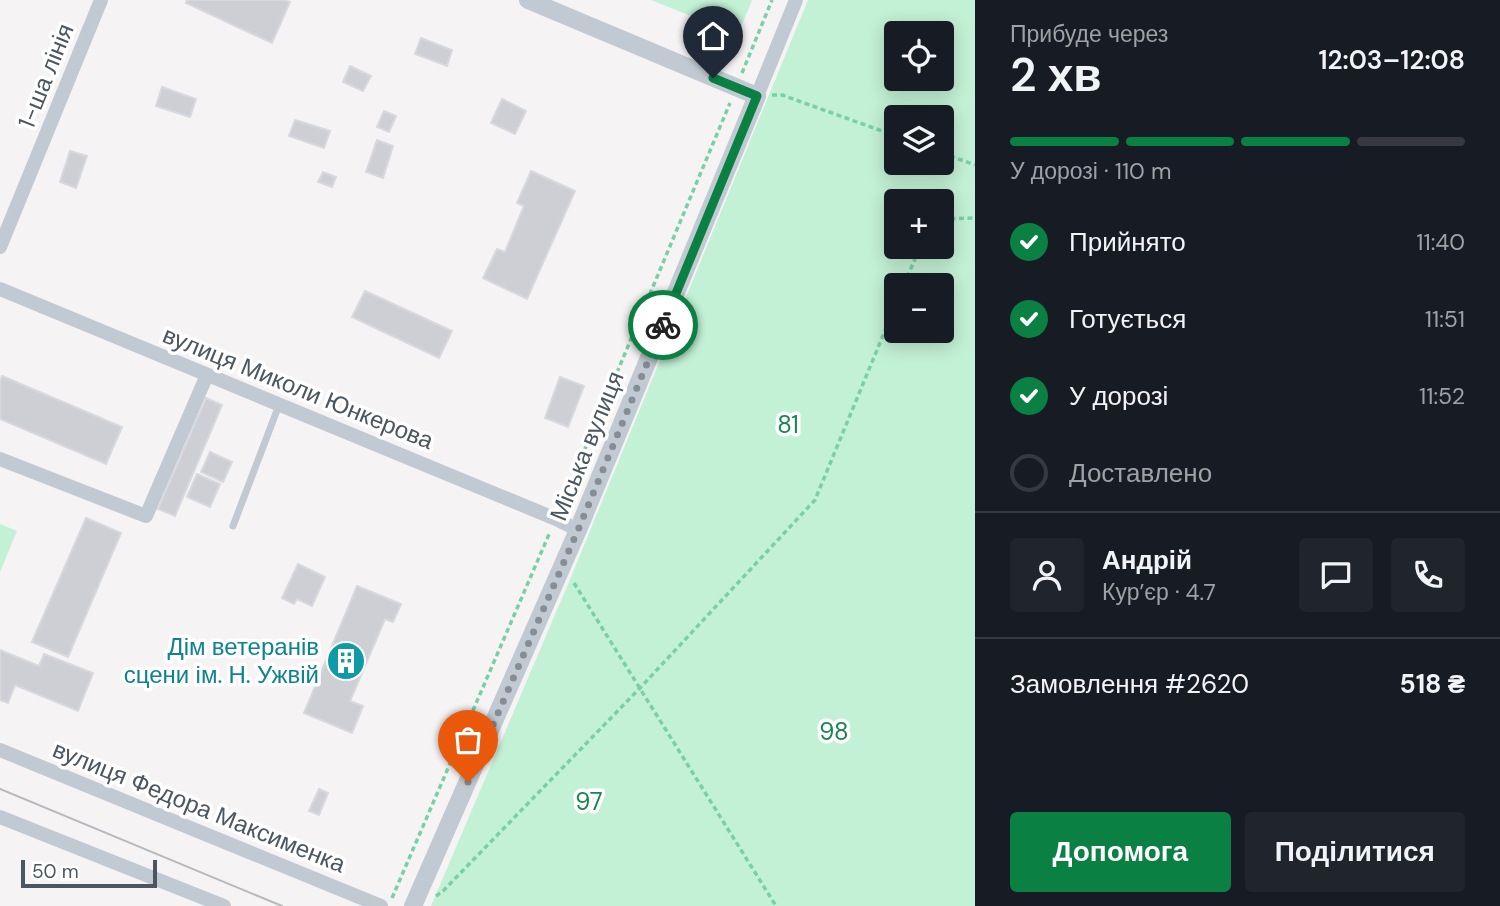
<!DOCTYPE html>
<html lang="uk">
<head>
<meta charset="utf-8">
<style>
	:root { --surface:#171b24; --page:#20242c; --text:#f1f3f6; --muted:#9ea1a6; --line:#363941; --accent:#0b8043 }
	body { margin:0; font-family:"DM Sans",sans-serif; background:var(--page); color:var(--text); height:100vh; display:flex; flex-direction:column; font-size:26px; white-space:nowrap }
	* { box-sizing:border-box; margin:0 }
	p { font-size:23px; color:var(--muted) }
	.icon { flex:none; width:38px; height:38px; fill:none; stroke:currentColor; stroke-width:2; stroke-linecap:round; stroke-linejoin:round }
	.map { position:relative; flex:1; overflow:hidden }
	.panel { display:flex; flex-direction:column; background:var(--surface); width:525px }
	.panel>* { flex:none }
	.tools { position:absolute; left:884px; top:21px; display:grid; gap:14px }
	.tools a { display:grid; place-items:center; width:70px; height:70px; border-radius:7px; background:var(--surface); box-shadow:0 4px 18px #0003; font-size:35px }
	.scale { position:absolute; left:21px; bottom:18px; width:136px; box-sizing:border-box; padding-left:7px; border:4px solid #4a5661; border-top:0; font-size:19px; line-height:24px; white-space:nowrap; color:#4a5661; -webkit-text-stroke:5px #fff; paint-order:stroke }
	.pin { position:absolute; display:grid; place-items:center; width:60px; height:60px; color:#fff; margin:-72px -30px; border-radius:50% 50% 50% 0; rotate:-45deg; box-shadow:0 0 7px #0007 }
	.pin .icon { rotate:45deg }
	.courier { position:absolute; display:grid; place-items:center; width:70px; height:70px; margin:-35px; border:5px solid #0b8043; border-radius:50%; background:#fff; color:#222; box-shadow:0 2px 9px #0007 }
	.summary em { font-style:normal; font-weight:600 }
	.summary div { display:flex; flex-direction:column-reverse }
	.summary { display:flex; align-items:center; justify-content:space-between; height:119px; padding:0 35px }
	h1 { font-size:46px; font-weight:600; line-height:52px }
	.bar { display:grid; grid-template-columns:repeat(4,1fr); gap:10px 7px; align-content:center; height:84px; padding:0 35px }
	.bar i { height:9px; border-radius:5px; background:var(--line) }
	.bar .current { background:var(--accent) }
	.bar p { grid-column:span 4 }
	.line { display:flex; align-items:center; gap:18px; padding:0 35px; border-top:2px solid var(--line) }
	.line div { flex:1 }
	.round { display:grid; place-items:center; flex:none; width:74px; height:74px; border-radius:7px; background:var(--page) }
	ol { padding:0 35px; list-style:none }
	li { display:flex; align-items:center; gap:21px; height:77px }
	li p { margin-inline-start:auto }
	li .icon { padding:7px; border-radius:50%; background:var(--accent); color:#fff; stroke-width:4 }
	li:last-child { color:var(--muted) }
	li i { width:38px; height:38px; border:4px solid var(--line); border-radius:50% }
	.cta { display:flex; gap:14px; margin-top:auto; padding:14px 35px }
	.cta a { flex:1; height:80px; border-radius:7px; background:var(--accent); color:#fff; font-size:28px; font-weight:600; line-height:80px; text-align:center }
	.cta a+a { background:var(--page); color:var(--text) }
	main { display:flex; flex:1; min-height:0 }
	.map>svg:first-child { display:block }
</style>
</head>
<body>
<main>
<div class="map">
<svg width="975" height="906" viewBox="0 0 975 906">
	<rect width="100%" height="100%" fill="#f5f3f3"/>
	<g fill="#c3f1d5" fill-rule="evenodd">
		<path d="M651,0H752L738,35Z"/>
		<path d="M808,0H975V906H431L571,577ZM896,33H942V79H896ZM896,117H942V163H896ZM896,201H942V247H896ZM896,285H942V331H896Z"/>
		<path d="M0,524L17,531L0,572Z"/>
	</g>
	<g fill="#cdcfd5" stroke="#d7d9de" stroke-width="2">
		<path d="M187,0H285L290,2L272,43L186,3Z"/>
		<path d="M421,38L452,50L447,66L415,54Z"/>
		<path d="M350,66L371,76L363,91L343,82Z"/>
		<path d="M162,87L196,99L190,117L156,106Z"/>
		<path d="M502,99L526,111L515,134L491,123Z"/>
		<path d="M384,111L396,116L389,132L377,127Z"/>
		<path d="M295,120L330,131L324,148L289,136Z"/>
		<path d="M377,140L393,146L383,178L366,172Z"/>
		<path d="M70,151L87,156L76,188L60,182Z"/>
		<path d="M531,171L575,191L527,299L483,278L497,249L505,252L524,206L517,203Z"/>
		<path d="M323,172L336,177L332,187L318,182Z"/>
		<path d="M365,291L452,331L439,358L352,317Z"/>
		<path d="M2,376L122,427L106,464L0,419V381Z"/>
		<path d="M560,377L584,386L568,427L545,418Z"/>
		<path d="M206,398L222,405L175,516L158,509Z"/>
		<path d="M210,452L232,462L223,482L201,472Z"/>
		<path d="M197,474L220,484L210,507L187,497Z"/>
		<path d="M86,518L121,533L68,657L32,642Z"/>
		<path d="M298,564L325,577L312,606L297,599L294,604L282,598Z"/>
		<path d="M357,586L401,604L393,622L385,619L350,701L363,706L352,733L304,713Z"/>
		<path d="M0,650L39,666L44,654L93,673L78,711L15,685L8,703L0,700Z"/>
		<path d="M319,789L328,793L319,815L309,811Z"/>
	</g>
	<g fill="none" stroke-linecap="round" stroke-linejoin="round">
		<g stroke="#7ad0a6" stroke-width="3.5" stroke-dasharray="5 3.5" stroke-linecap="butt">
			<path d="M742,73L772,0"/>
			<path d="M772,95H782L896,136"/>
			<path d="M942,153L975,165"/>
			<path d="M942,219L975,218"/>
			<path d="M904,285L920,247"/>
			<path d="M561,506L730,103"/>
			<path d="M574,583L776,906"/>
			<path d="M436,896L443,891L640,688L815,500L896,304"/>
			<path d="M392,898L550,532"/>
		</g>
		<path stroke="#c1cad2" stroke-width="7" d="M233,526L279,405"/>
		<g stroke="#c1cad2" stroke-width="14">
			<path d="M757,96L796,0"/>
			<path d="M0,247L101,0"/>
			<path d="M0,289L556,519L578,530"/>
			<path d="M0,459L146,516L207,375"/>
			<path d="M0,750L381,906"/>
			<path d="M0,817L224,906"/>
		</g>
		<path stroke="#c1cad2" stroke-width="18" d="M413,906L578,530L757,96L528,0"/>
		<path stroke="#b5b8bd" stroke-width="2" d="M0,789L282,906"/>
	</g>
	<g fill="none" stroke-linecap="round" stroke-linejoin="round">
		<path stroke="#868d94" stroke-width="7" stroke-dasharray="0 12.6" d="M468,782L578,530L663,325"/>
		<path stroke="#0b8043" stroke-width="9" d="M663,325L757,96L713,78"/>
	</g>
	<defs>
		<symbol id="building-disc" viewBox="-11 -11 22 22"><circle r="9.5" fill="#0f9aa8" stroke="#fff"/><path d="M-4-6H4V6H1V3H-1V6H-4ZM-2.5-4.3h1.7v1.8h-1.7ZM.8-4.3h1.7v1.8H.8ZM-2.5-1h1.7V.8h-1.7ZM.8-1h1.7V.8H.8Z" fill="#fff"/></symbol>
	</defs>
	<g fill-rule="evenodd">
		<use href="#building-disc" x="324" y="639" width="44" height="44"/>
	</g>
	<g text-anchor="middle" stroke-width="7" stroke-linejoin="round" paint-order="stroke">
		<g font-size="24" fill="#4a5661" stroke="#fff">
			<text transform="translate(46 76) rotate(-68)" y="8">1-ша лінія</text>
			<text transform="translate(298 388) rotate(22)" y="8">вулиця Миколи Юнкерова</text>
			<text transform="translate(587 446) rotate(-68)" y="8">Міська вулиця</text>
			<text transform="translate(199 807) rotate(22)" y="8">вулиця Федора Максименка</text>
		</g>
		<g font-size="24" fill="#17864f" stroke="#fff">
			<text x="788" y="433">81</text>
			<text x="834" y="740">98</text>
			<text x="589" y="810">97</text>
		</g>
		<g font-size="24" fill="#0d838f" stroke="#fff" text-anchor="end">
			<text x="319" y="655">Дім ветеранів<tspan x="319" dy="28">сцени ім. Н. Ужвій</tspan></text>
		</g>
	</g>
</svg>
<div class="tools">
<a><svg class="icon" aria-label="locate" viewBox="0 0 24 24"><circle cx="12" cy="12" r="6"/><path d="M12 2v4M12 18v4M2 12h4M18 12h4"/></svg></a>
<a><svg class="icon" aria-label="layers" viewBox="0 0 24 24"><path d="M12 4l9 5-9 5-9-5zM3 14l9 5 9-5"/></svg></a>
<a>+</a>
<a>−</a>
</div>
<div class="scale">50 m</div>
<div class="pin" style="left:468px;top:782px;background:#ea580c"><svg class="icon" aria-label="bag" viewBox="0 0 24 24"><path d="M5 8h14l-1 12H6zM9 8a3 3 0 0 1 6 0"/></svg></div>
<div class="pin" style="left:713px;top:78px;background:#1f2937"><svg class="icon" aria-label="home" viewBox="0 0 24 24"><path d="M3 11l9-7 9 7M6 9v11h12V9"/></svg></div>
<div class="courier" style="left:663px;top:325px"><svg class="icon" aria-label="bike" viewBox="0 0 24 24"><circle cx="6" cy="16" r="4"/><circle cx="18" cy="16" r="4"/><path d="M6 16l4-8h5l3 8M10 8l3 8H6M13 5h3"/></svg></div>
</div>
<section class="panel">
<div class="summary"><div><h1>2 хв</h1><p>Прибуде через</p></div><em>12:03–12:08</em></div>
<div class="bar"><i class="current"></i><i class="current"></i><i class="current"></i><i></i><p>У дорозі · 110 m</p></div>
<ol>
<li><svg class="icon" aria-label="check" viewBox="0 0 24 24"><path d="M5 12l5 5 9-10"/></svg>Прийнято<p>11:40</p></li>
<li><svg class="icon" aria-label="check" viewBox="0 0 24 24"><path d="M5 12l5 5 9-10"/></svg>Готується<p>11:51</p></li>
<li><svg class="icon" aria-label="check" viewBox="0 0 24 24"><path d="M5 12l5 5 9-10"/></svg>У дорозі<p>11:52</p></li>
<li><i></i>Доставлено</li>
</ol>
<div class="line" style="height:126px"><a class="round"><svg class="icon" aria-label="person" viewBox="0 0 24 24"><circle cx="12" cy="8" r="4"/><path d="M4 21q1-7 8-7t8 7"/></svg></a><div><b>Андрій</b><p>Кур’єр · 4.7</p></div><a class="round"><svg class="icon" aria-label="chat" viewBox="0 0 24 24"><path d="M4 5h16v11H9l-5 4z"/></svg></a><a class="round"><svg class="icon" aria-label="phone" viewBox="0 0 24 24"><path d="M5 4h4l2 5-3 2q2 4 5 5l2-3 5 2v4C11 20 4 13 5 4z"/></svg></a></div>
<div class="line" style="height:91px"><div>Замовлення #2620</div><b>518 ₴</b></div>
<div class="cta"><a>Допомога</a><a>Поділитися</a></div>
</section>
</main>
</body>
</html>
